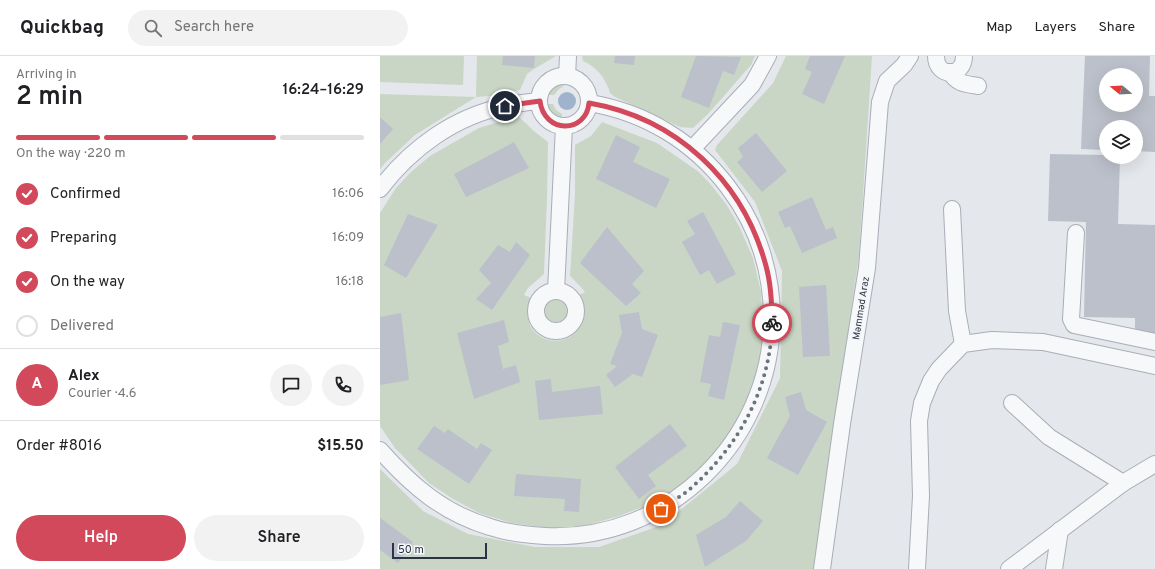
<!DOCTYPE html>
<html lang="en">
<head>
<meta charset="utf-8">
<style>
	:root { --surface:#fff; --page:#f2f2f2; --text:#202124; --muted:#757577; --line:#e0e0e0; --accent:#d1495b }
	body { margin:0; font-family:Overpass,sans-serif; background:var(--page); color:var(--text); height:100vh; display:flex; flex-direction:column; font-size:15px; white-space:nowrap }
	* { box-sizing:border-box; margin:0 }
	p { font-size:13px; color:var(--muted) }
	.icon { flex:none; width:22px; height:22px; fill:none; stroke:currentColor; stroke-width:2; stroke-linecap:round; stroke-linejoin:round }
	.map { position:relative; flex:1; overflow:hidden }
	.details { display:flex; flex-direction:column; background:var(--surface); width:380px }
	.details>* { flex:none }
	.needle { width:26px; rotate:288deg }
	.controls { position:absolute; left:719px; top:12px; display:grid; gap:8px }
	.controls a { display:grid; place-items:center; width:44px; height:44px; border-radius:50%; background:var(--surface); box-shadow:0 4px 16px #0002; font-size:20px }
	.scale { position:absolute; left:12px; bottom:10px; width:95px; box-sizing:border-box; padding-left:4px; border:2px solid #2b3445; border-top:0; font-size:11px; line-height:14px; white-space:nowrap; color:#2b3445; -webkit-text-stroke:3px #f4f6f9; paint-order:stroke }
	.pin { position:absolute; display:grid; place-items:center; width:34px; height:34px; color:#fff; margin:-17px; border:2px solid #fff; border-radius:50%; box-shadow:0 1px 4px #0007 }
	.courier { position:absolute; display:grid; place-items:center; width:40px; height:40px; margin:-20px; border:3px solid #d1495b; border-radius:50%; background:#fff; color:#222; box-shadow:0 1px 5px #0007 }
	.summary em { font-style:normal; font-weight:600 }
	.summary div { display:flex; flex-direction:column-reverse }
	.summary { display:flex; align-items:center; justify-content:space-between; height:68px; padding:0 16px }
	h1 { font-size:26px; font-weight:600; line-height:30px }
	.bar { display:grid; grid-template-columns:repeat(4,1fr); gap:6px 4px; align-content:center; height:48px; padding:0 16px }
	.bar i { height:5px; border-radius:3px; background:var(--line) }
	.bar .active { background:var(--accent) }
	.bar p { grid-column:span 4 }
	.line { display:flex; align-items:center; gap:10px; padding:0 16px; border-top:1px solid var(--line) }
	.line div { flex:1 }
	.round { display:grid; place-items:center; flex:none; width:42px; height:42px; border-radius:21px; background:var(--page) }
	ol { padding:0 16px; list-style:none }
	li { display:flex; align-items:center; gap:12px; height:44px }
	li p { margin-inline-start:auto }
	li .icon { padding:4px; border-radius:50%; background:var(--accent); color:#fff; stroke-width:4 }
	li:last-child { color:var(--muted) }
	li i { width:22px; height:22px; border:2px solid var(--line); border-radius:50% }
	.button { display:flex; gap:8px; margin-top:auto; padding:8px 16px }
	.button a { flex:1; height:46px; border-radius:24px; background:var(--accent); color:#fff; font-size:16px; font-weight:600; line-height:46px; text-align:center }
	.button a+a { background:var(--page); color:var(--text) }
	header { display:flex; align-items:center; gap:24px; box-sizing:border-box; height:56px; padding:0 20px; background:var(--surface); border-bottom:1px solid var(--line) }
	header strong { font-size:19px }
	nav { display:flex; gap:22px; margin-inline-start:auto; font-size:14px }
	.search { width:280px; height:36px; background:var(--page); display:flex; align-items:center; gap:10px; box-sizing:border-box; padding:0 14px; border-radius:22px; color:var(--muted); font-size:15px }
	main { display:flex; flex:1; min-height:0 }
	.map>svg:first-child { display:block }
</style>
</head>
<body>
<header>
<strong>Quickbag</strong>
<div class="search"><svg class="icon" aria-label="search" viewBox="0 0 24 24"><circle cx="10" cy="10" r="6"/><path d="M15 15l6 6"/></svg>Search here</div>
<nav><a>Map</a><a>Layers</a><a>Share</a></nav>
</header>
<main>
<section class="details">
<div class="summary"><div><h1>2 min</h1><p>Arriving in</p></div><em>16:24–16:29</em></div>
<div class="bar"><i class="active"></i><i class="active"></i><i class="active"></i><i></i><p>On the way · 220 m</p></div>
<ol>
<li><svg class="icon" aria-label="check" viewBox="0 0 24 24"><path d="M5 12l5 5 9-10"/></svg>Confirmed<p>16:06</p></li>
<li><svg class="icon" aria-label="check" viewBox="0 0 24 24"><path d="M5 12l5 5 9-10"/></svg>Preparing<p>16:09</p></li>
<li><svg class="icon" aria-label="check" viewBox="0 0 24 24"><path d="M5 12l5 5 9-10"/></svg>On the way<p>16:18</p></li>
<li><i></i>Delivered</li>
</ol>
<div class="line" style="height:72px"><b class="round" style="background:var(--accent);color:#fff">A</b><div><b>Alex</b><p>Courier · 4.6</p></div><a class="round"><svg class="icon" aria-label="chat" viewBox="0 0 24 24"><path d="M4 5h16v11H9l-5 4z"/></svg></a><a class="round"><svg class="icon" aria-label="phone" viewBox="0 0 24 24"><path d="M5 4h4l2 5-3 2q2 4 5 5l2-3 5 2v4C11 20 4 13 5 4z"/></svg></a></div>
<div class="line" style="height:52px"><div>Order #8016</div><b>$15.50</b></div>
<div class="button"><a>Help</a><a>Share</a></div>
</section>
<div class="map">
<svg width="775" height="513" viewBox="0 0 775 513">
	<rect width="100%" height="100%" fill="#e4e7ec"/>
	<g fill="#c9d6c5">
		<path d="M0,0H84L83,29L0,26Z"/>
		<path d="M97,0H176L154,13L147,18L140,34L109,40L96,41L35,79L5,107L0,113V38L96,41Z"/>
		<path d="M202,0H375L371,9L328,58L313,72L300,71L235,41L230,37C226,23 217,11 203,5Z"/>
		<path d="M406,0H492L479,200L434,513H0V413L43,455L88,478L155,491H219L282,469L357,408L400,322L402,215L375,146L335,94L337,89L393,27Z"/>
		<path d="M184,26L183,31L179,33L174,39H168L174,30Z"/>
		<path d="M167,48H173L176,54L182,58V63C174,61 169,56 167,48Z"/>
		<path d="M138,60L155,76L168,86L167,142L164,218L148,232L144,239L151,242C150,248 147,255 148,261C150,289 197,296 202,261C203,258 204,254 203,251C202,248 199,244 198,240L205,236L200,230L190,220L195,138V89L211,80L222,66L277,87L319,116L332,130L346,148L359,170L373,202L381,236L383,282L379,309L370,337L350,377L327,407L302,429L270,448L239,460L204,470L168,472L132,467L99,457L73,443L49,427L15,392L0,370V157L16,132L31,116L50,100L99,72Z"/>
		<circle cx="176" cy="254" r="12"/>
	</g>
	<circle fill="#9fb4cc" cx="187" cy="45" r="9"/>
	<g fill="#bbc0ca" fill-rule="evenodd">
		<path d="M123,0H155L154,12L122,9Z"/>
		<path d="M235,0H255L254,9L234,7Z"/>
		<path d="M316,0L361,1L354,19L343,15L329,52L301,41Z"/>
		<path d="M430,0H465L444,48L422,38L432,16L425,13Z"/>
		<path d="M705,0H770L769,40H775V96L756,95V71H726V94L701,93ZM726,19H756V49H726Z"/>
		<path d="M0,61L13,73L0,88Z"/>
		<path d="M376,77L407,115L382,136L357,106L363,101L358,92Z"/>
		<path d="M236,79L260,91L253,106L290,123L276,152L216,123Z"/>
		<path d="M134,86L149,112L86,141L74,118Z"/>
		<path d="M670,98L726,99V101H740L738,168L775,169V277H755V262L704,261L706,166L668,165Z"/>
		<path d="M432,141L446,174L453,171L457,182L422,197L410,170L405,172L398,156Z"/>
		<path d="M323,156L356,218L337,228L329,214L320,219L302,186L315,178L307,165Z"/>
		<path d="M28,158L58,169L26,222L4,209Z"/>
		<path d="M227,171L264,215L252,228L261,237L246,250L200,207Z"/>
		<path d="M136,186L150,199L112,254L96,243L111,227L99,214L118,189L130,196Z"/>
		<path d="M446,229L450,300L423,301L419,231Z"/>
		<path d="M259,256L262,273L278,279L262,321L253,318L235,331L226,319L237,310L230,308L242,277L239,259Z"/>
		<path d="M21,257L29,324L0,329V261Z"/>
		<path d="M124,264L129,286L118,290L123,313L136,309L140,326L94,343L77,277Z"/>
		<path d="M343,266L360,269L344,344L328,340L331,328L320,326L329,279L340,281Z"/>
		<path d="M171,323L172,336L220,330L223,358L159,364L155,325Z"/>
		<path d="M421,336L426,354L447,366L418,419L387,402L410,360L405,341Z"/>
		<path d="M290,368L307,390L268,419L276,430L259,443L235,411Z"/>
		<path d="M54,370L65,377L68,373L97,393L101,387L112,394L89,428L37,393Z"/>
		<path d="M136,418L201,423L199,456L184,455L185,443L134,440Z"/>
		<path d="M360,445L383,465L366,485L325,511L316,479L346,461Z"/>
		<path d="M0,462L33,486L18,507L0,494Z"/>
	</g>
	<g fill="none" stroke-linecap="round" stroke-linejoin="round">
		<defs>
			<g id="minor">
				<path d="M556,0C556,22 584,22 584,0"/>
				<path d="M570,16C577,28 586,28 598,30"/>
				<path d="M187,20L188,0"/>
				<circle cx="184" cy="45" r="25"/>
				<path d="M312,93L372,29L388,0"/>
				<path d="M0,133C31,92 75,60 126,50C137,47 148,46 159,45"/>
				<path d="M572,153L577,255L583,288"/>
				<path d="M696,177L691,263L694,269L775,286"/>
				<path d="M176,235L184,70"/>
				<circle cx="176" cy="255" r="20"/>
				<path d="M632,347L669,381L743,427"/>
				<path d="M0,394C32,430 63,457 110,471C128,477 147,479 165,480C288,486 391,385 392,263C392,215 377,169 348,131C314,86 265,56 209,47"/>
				<path d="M442,513L462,368L487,212L500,46L507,25L524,9L530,0"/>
				<path d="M537,513L541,440L539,365L542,347L551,325L559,313L583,288L612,284L663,286L775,310"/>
				<path d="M629,513L743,427L775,408"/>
				<path d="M674,513L680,474"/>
			</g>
		</defs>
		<use href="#minor" stroke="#a9aeb7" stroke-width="18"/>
		<use href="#minor" stroke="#f7f8fa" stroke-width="16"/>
	</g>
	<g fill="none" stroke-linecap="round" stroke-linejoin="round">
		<path stroke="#6c737f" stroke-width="4" stroke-dasharray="0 7.2" d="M281,453C291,446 302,440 311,432C359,390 391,331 392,267"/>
		<path stroke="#d1495b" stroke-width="5" d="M125,50L160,45C164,78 206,78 209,47C296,62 363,124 386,210C391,228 392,248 392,267"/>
	</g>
	<g text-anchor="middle" stroke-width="4" stroke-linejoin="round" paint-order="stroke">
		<g font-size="10" fill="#2b3445" stroke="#f4f6f9">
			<text transform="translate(480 252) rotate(-81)" y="4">Məmməd Araz</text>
		</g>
	</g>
</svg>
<div class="controls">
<a><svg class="needle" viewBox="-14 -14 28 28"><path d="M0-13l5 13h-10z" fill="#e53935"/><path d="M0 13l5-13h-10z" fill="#757577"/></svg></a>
<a><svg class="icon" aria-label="layers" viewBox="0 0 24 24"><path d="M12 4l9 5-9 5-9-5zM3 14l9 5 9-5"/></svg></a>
</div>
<div class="scale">50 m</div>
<div class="pin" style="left:281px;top:453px;background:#ea580c"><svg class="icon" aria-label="bag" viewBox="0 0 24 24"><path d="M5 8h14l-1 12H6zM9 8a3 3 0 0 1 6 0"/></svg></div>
<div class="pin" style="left:125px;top:50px;background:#1f2937"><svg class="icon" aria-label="home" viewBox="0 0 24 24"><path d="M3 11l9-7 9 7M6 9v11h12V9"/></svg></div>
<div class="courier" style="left:392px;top:267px"><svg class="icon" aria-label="bike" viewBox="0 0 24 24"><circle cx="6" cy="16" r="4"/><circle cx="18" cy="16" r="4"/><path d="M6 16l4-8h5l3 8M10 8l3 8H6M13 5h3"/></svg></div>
</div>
</main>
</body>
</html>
